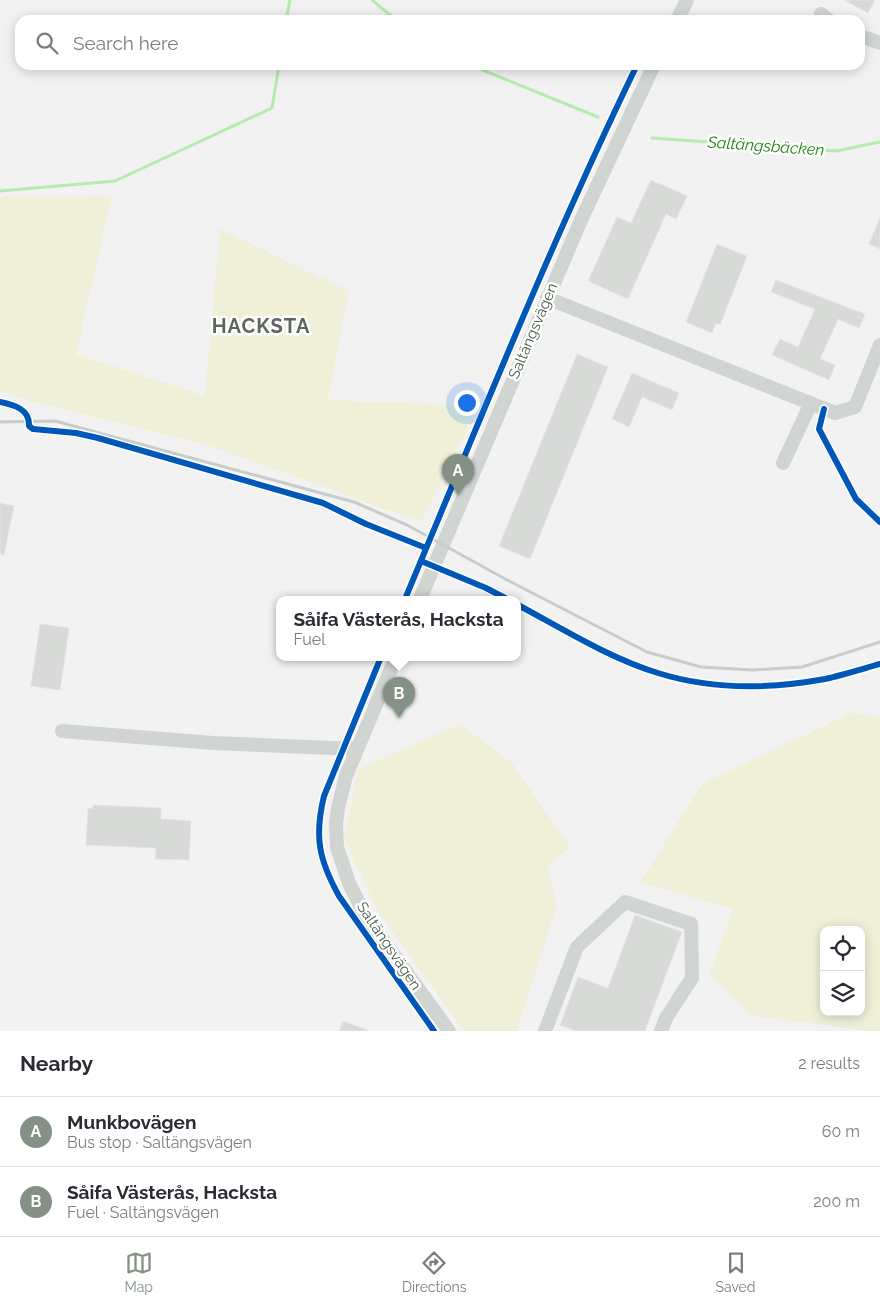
<!DOCTYPE html>
<html lang="en">
<head>
<meta charset="utf-8">
<style>
  :root { --surface:#fff; --page:#f2f2f3; --text:#2b2b33; --muted:#7c7c81; --line:#e1e1e2; --accent:#849286 }
  body { margin:0; font-family:Raleway,sans-serif; background:var(--page); color:var(--text) }
  .controls { position:absolute; right:15px; bottom:15px; display:grid; overflow:hidden; border-radius:10px; box-shadow:0 2px 12px #0003 }
  .controls button { width:45px; height:45px; display:grid; place-items:center; padding:0; border:0; border-bottom:1px solid var(--line); background:var(--surface); color:var(--text); font:25px sans-serif }
  .you { position:absolute; left:466px; top:402px; width:18px; height:18px; margin:-12px; border:4px solid #fff; border-radius:50%; background:#1a73e8; box-shadow:0 0 0 8px #1a73e833 }
  .badge { display:grid; place-items:center; width:32px; height:32px; border-radius:50%; background:var(--accent); color:#fff; font-size:16px; font-weight:700 }
  .pin { position:absolute; translate:-50% -41px; filter:drop-shadow(0 1px 2px #0008) }
  .pin::after { content:''; position:absolute; top:26px; width:18px; height:15px; background:inherit; clip-path:polygon(0 0,100% 0,50% 100%) }
  .popup { position:absolute; left:276px; top:596px; width:245px; height:65px; box-sizing:border-box; display:grid; place-content:center; border-radius:10px; background:var(--surface); filter:drop-shadow(0 1px 4px #0005); font-size:16px; white-space:nowrap; color:var(--muted) }
  .popup b { font-size:19px; color:var(--text) }
  .popup::after { content:''; position:absolute; left:50%; top:100%; margin-left:-10px; border:10px solid transparent; border-top-color:var(--surface) }
  .list { margin:0; padding:0; list-style:none }
  h2 { display:flex; justify-content:space-between; align-items:center; height:65px; margin:0; padding:0 20px; font-size:21px }
  h2 small { font-size:16px; font-weight:400; color:var(--muted) }
  .list li { display:grid; grid-template-columns:32px 1fr auto; gap:15px; align-items:center; box-sizing:border-box; height:70px; padding:0 20px; border-top:1px solid var(--line) }
  .list b { display:block; font-size:19px; white-space:nowrap }
  .list p { margin:0; font-size:16px; white-space:nowrap; color:var(--muted) }
  .list em { font-size:16px; font-style:normal; color:var(--muted) }
  .icon { flex:none; width:28px; height:28px; fill:none; stroke:currentColor; stroke-width:2; stroke-linecap:round; stroke-linejoin:round }
  .map { position:relative; flex:none; width:880px; height:1031px; overflow:hidden }
  .search { position:absolute; background:var(--surface); box-shadow:0 2px 12px #0003; left:15px; right:15px; top:15px; height:55px; display:flex; align-items:center; gap:12px; box-sizing:border-box; padding:0 18px; border-radius:15px; color:var(--muted); font-size:19px }
  .sheet { height:205px; background:var(--surface) }
  nav { display:flex; justify-content:space-around; align-items:center; box-sizing:border-box; height:70px; border-top:1px solid var(--line); background:var(--surface); font-size:14px; color:var(--muted) }
  nav a { display:grid; justify-items:center; gap:2px }
  nav .on { color:var(--accent) }
  .map>svg:first-child { display:block }
  .green { fill:#eff0d7; fill-rule:evenodd }
  .lines { fill:none; stroke-linecap:round; stroke-linejoin:round }
  .stream { stroke:#b4ecad; stroke-width:3 }
  .building { fill:#d8dad8; stroke:#e3e5e4 }
  .minor { stroke:#d0d5d1; stroke-width:14 }
  .rail { stroke:#c9cdca; stroke-width:3 }
  .cycleway-casing { stroke:#fff; stroke-width:9 }
  .cycleway { stroke:#0057b8; stroke-width:6 }
  .labels { text-anchor:middle; dominant-baseline:central; stroke-width:5; stroke-linejoin:round; paint-order:stroke }
  .street-label { font-size:15px; fill:#495e4c; stroke:#fff }
  .water-label { font-size:16px; font-style:italic; fill:#1e8310; stroke:#fff }
  .district-label { font-size:20px; font-weight:bold; letter-spacing:1px; fill:#5d665f; stroke:#fff }
</style>
</head>
<body>
<div class="map">
<svg width="880" height="1031" viewBox="0 0 880 1031">
  <rect width="100%" height="100%" fill="#f2f2f2"/>
  <!-- green -->
  <path class="green" d="M112 196 76 354 205 396 220 229 349 291 328 400 479 406 421 522 213 447 38 403 0 391V197Z
    M854 712 880 718V1031H863L841 1027 751 1016 710 974 733 909 640 882 703 783ZM824 930H861V1012H824Z
    M460 724 512 763 570 847 547 866 557 905 517 1031H464L379 913 344 839 358 769Z"/>
  <g class="lines">
    <!-- stream -->
    <path class="stream" d="M372 0 396 20
      M286 20 290 0
      M470 65 598 117
      M652 138 836 151 880 142
      M0 191 115 181 272 108 279 65"/>
  </g>
  <!-- building -->
  <path class="building" d="M844 0H875L868 13Z
    M651 180 687 196 676 219 666 214 628 299 588 281 617 217 631 223Z
    M880 218V249L869 244Z
    M717 244 747 256 720 325 716 323 712 333 686 322Z
    M776 280 865 314 859 328 838 319 820 359 835 365 829 380 772 355 780 339 798 347 815 309 771 292Z
    M577 354 608 367 530 559 499 546Z
    M632 373 679 393 672 410 642 397 629 427 612 419Z
    M0 503 14 506 4 555 0 554Z
    M40 624 69 628 60 690 31 686Z
    M93 805 161 808V819L191 821 189 860 155 859 156 848 86 845 88 808 93 809Z
    M635 915 682 932 645 1031H576L560 1025 578 977 608 988Z
    M343 1021 367 1030V1031H339Z"/>
  <g class="lines">
    <!-- minor -->
    <path class="minor" d="M821 14 829 20
      M677 20 687 0
      M860 36 880 43
      M547 298 835 413 855 407 880 345
      M783 463 811 403
      M420 599 581 220 654 65
      M396 657 346 776 338 808 336 824 337 847 349 883 365 915 449 1031
      M62 731 213 743 357 749
      M545 1031 577 947 625 902 691 924 692 978 666 1018 661 1031"/>
    <!-- rail -->
    <path class="rail" d="M0 422 55 421 354 502 407 525 509 581 647 652 701 667 752 670 802 667 880 642"/>
    <!-- cycleway casing -->
    <g class="cycleway-casing">
      <path id="cycleway" d="M0 402C14 405 30 409 29 426L33 429 76 433 98 438 323 503 366 524 426 548
        M824 409 819 429 856 499 880 522
        M421 561 486 588 507 599
        M405 599C480 420 552 240 637 65
        M518 605C563 629 609 658 658 673 712 690 770 689 825 679 843 675 862 669 880 664
        M381 657 324 796C314 837 319 860 339 896L434 1031"/>
    </g>
    <!-- cycleway -->
    <use href="#cycleway" class="cycleway"/>
  </g>
  <g class="labels">
    <!-- street labels -->
    <g class="street-label">
      <text transform="translate(533 331) rotate(-67)">Saltängsvägen</text>
      <text transform="translate(389 946) rotate(56)">Saltängsvägen</text>
    </g>
    <!-- water labels -->
    <g class="water-label">
      <text transform="translate(766 146) rotate(4)">Saltängsbäcken</text>
    </g>
    <!-- district labels -->
    <g class="district-label">
      <text x="261" y="326">HACKSTA</text>
    </g>
  </g>
</svg>
<div class="controls">
<button><svg class="icon" aria-label="locate" viewBox="0 0 24 24"><circle cx="12" cy="12" r="6"/><path d="M12 2v4M12 18v4M2 12h4M18 12h4"/></svg></button>
<button><svg class="icon" aria-label="layers" viewBox="0 0 24 24"><path d="M12 4l9 5-9 5-9-5zM3 14l9 5 9-5"/></svg></button>
</div>
<div class="you"></div>
<div class="pin badge" style="left:458px;top:495px">A</div>
<div class="pin badge" style="left:399px;top:718px">B</div>
<div class="popup"><b>Såifa Västerås, Hacksta</b>Fuel</div>
<div class="search"><svg class="icon" aria-label="search" viewBox="0 0 24 24"><circle cx="10" cy="10" r="6"/><path d="M15 15l6 6"/></svg>Search here</div>
</div>
<section class="sheet">
<h2>Nearby<small>2 results</small></h2>
<ul class="list">
<li><span class="badge">A</span><div><b>Munkbovägen</b><p>Bus stop · Saltängsvägen</p></div><em>60 m</em></li>
<li><span class="badge">B</span><div><b>Såifa Västerås, Hacksta</b><p>Fuel · Saltängsvägen</p></div><em>200 m</em></li>
</ul>
</section>
<nav>
<a class="on"><svg class="icon" aria-label="map" viewBox="0 0 24 24"><path d="M3 6l6-2 6 2 6-2v14l-6 2-6-2-6 2zM9 4v14M15 6v14"/></svg>Map</a>
<a><svg class="icon" aria-label="directions" viewBox="0 0 24 24"><path d="M12 3l9 9-9 9-9-9zM9 14v-3h6M13 9l2 2-2 2"/></svg>Directions</a>
<a><svg class="icon" aria-label="saved" viewBox="0 0 24 24"><path d="M7 4h10v16l-5-4-5 4z"/></svg>Saved</a>
</nav>
</body>
</html>
